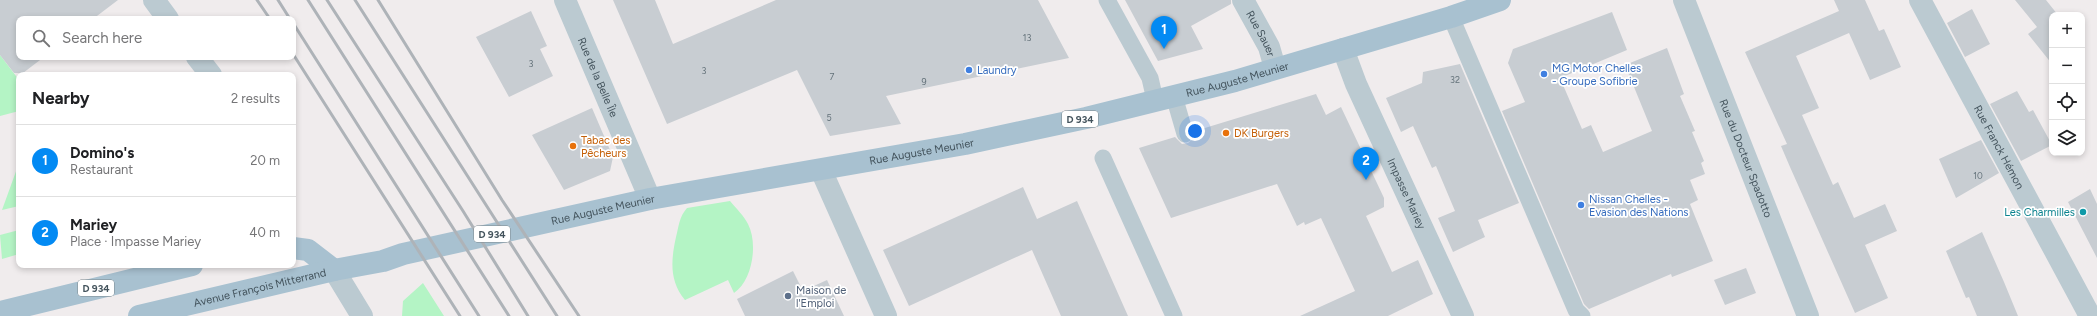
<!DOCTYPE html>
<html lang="en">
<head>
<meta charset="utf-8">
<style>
  :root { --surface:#fff; --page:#f2f2f2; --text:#202124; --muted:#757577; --line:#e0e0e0; --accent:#038af3 }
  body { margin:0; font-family:Figtree,sans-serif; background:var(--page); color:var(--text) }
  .controls { position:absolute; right:12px; top:12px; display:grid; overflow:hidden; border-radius:8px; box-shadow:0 2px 6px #0003 }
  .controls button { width:36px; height:36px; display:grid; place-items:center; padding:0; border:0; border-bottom:1px solid var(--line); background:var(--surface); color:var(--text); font:20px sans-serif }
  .you { position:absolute; left:1195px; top:131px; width:14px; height:14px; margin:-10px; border:3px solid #fff; border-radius:50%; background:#1a73e8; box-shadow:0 0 0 6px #1a73e833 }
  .badge { display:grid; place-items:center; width:26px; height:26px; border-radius:50%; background:var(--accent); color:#fff; font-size:13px; font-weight:700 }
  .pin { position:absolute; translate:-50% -33px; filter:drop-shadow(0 1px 2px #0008) }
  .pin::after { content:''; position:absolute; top:21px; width:14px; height:12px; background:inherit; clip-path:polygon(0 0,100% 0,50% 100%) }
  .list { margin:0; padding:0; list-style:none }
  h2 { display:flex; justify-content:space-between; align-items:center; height:52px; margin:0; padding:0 16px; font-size:17px }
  h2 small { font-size:13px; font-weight:400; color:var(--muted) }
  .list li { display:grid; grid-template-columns:26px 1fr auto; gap:12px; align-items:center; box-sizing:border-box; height:72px; padding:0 16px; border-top:1px solid var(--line) }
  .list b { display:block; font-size:15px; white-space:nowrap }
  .list p { margin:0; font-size:13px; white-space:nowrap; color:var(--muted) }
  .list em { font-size:13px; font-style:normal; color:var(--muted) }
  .icon { flex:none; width:22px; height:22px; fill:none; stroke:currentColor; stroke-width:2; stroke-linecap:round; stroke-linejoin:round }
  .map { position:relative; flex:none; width:2097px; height:316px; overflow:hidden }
  .search { position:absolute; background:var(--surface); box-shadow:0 2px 6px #0003; left:16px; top:16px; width:280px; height:44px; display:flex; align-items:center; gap:10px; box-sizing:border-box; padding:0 14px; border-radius:8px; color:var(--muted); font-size:15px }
  .panel { position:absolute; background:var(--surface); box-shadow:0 2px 6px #0003; left:16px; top:72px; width:280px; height:196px; border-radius:8px }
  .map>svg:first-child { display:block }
  .green { fill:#b4f4c5 }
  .building { fill:#c8cdd2 }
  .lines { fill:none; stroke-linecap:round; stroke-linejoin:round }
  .service { stroke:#bbcad1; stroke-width:17 }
  .minor { stroke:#bbcad1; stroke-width:22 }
  .tertiary { stroke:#bbcad1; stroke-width:22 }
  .primary { stroke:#a8c1d0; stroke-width:22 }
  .rail { stroke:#aeb3b8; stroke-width:3 }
  .shop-dot { fill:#3f7fe0; stroke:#fff; stroke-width:1.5 }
  .food-dot { fill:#e8710a; stroke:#fff; stroke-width:1.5 }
  .culture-dot { fill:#0f9aa8; stroke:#fff; stroke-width:1.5 }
  .service-dot { fill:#5c6f8a; stroke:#fff; stroke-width:1.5 }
  .labels { text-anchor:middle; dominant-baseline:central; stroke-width:3.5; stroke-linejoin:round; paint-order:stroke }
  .number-label { font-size:9px; fill:#64727a }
  .shield { fill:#fff; stroke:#7b878d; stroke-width:1 }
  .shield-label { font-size:10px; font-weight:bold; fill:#43535c }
  .street-label { font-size:11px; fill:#43535c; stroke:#fff }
  .shop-label { font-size:11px; fill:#366cbe; stroke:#fff; text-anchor:start }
  .food-label { font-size:11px; fill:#c56008; stroke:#fff; text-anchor:start }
  .culture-label { font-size:11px; fill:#0d838f; stroke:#fff; text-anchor:end }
  .service-label { font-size:11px; fill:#4e5e75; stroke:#fff; text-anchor:start }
</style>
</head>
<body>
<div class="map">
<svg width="2097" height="316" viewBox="0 0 2097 316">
  <rect width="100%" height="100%" fill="#f0eced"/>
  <!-- green -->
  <path class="green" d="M0 55 19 80V111L0 116Z
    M19 163V206L2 210Z
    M730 201C736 208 744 216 748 224 758 243 753 280 734 293L728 280 685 300C669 281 671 260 676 237 679 226 679 217 687 208Z
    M19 230V254L2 259 0 235Z
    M423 283 444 316H402L403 301Z"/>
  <!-- building -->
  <path class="building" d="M0 0H118L93 19H19V57H44L23 73H14L0 55Z
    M613 0H655L673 44 776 0H1038L1069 58 886 96 901 124 830 136 797 70 667 124Z
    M1125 0H1231V4L1191 26 1203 49 1158 61Z
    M1834 0H1865L1879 31 1884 29 1901 67 1870 80 1849 33 1796 56 1819 108 1802 115 1833 185 1838 182 1854 218 1885 204 1897 231 1865 245 1888 298 1855 313 1790 167 1781 146 1787 144 1745 52 1839 11Z
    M2015 0H2046L2058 15H2052V64L2028 34 2037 27Z
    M1972 9 1990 44 1965 57 1947 23Z
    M531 11 547 46 540 49 553 76 509 97 476 37Z
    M1612 12 1627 50 1560 78 1582 129 1591 125 1603 152 1652 131 1625 65 1667 48 1684 94 1680 96 1695 131 1692 132 1704 161 1701 163 1705 174 1690 180 1698 200 1690 204 1713 261 1672 277 1671 274 1589 309 1584 304 1502 111 1525 102 1508 63 1513 49Z
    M1460 64 1519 203 1478 220 1485 237 1453 252 1438 218 1455 211 1436 166 1432 168 1413 126 1401 132 1386 98 1422 83 1423 72Z
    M2017 91 2029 112 2033 110 2052 145 2021 161 1990 104Z
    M1316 94 1326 115 1341 107 1384 198V207L1366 216 1392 272 1418 260 1433 294 1388 316H1300L1355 291 1321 218 1305 225 1304 222 1297 226 1277 184 1171 218 1139 148 1175 137 1182 144 1188 143 1195 137V131Z
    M592 108 613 157 610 171 564 190 532 135Z
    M1981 140 1999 173 1956 198 1939 159Z
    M1023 187 1037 219 1077 201 1128 316H1061L1032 250 909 306 883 250Z
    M2090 189 2097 204V258L2068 202Z
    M1982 232 2004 282 2018 316H1977L1969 297 1966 298 1946 251Z
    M1746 268 1756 293 1725 305 1714 280Z
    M793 271 803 291 827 280 844 316H745L737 299Z"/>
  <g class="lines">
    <!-- service -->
    <path class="service" d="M1107 0 1150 78 1155 100
      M1451 17 1576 310 1582 316
      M1174 96 1185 134
      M1103 158 1174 316"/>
    <!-- minor -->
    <g class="minor">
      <path d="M154 0 168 19"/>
      <path id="s1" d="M565 0 650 199"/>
      <path id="s2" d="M1243 0 1269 47 1275 68"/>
      <path id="s3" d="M1684 0 1808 316"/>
      <path id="s4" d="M1920 0 2090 316"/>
      <path id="s5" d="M1343 49 1356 84 1463 316"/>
      <path d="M197 57 211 75"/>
      <path d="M821 170 886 316"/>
    </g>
    <!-- tertiary -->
    <path class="tertiary" d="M334 270 362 316"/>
    <!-- primary -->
    <g class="primary">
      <path d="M293 248 308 250 334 270"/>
      <path d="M0 312 192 265"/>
      <path id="s6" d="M139 316 334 270 383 261 403 254 650 199 965 144 1086 118 1235 81 1451 17 1500 0"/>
    </g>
    <!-- rail -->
    <path class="rail" d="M257 0 270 19
      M278 0 290 19
      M308 0 509 316
      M327 0 463 211 528 316
      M355 0 557 316
      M378 0 502 200 579 316
      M293 23 479 316
      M293 54 460 316"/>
  </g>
  <!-- markers -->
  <g class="shop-dot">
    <circle cx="969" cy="70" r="4"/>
    <circle cx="1544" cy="74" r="4"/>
    <circle cx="1581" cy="205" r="4"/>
  </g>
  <g class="food-dot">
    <circle cx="1226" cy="133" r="4"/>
    <circle cx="573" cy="146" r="4"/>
  </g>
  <circle class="culture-dot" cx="2083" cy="212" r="4"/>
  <circle class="service-dot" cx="788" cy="296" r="4"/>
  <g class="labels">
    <!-- number labels -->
    <g class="number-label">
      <text x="1027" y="37">13</text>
      <text x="531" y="63">3</text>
      <text x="704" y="70">3</text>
      <text x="832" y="76">7</text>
      <text x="1455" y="79">32</text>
      <text x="924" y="81">9</text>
      <text x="829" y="117">5</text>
      <text x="1978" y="175">10</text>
    </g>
    <!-- shield labels -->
    <g class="shield">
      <rect x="1062" y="111" width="36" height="16" rx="3"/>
      <rect x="474" y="226" width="36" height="16" rx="3"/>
      <rect x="78" y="280" width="36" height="16" rx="3"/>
    </g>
    <g class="shield-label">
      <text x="1080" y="119">D 934</text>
      <text x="492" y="234">D 934</text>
      <text x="96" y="288">D 934</text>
    </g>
    <!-- street labels -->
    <g class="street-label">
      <text stroke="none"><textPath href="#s2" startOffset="38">Rue Sauer</textPath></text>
      <text stroke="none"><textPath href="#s1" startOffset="84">Rue de la Belle Île</textPath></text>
      <text stroke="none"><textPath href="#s6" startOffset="1124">Rue Auguste Meunier</textPath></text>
      <text stroke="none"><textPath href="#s4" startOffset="167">Rue Franck Hémon</textPath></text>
      <text stroke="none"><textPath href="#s6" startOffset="800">Rue Auguste Meunier</textPath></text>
      <text stroke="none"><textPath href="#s3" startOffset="170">Rue du Docteur Spadotto</textPath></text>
      <text stroke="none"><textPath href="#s5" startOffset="158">Impasse Mariey</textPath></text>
      <text stroke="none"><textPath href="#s6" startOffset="476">Rue Auguste Meunier</textPath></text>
      <text stroke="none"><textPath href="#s6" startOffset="124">Avenue François Mitterrand</textPath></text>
    </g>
    <!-- shop labels -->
    <g class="shop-label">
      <text x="1552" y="68">MG Motor Chelles<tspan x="1552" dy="13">- Groupe Sofibrie</tspan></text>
      <text x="977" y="70">Laundry</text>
      <text x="1589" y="199">Nissan Chelles -<tspan x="1589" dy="13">Evasion des Nations</tspan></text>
    </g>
    <!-- food labels -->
    <g class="food-label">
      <text x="1234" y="133">DK Burgers</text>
      <text x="581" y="140">Tabac des<tspan x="581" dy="13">Pêcheurs</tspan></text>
    </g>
    <!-- culture labels -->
    <g class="culture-label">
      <text x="2075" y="212">Les Charmilles</text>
    </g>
    <!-- service labels -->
    <g class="service-label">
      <text x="796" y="290">Maison de<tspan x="796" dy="13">l'Emploi</tspan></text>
    </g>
  </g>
</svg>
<div class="controls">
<button>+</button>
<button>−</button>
<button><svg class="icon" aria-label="locate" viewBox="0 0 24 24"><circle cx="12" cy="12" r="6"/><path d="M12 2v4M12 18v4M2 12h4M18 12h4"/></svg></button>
<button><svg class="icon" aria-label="layers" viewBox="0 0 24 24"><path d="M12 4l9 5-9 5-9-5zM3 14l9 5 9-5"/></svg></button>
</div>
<div class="you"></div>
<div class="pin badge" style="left:1164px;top:49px">1</div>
<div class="pin badge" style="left:1366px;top:180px">2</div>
<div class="search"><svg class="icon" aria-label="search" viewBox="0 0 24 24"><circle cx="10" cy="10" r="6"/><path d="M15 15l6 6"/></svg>Search here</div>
<section class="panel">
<h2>Nearby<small>2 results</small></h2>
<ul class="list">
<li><span class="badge">1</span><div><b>Domino's</b><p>Restaurant</p></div><em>20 m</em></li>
<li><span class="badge">2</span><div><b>Mariey</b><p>Place · Impasse Mariey</p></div><em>40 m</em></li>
</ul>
</section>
</div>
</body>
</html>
